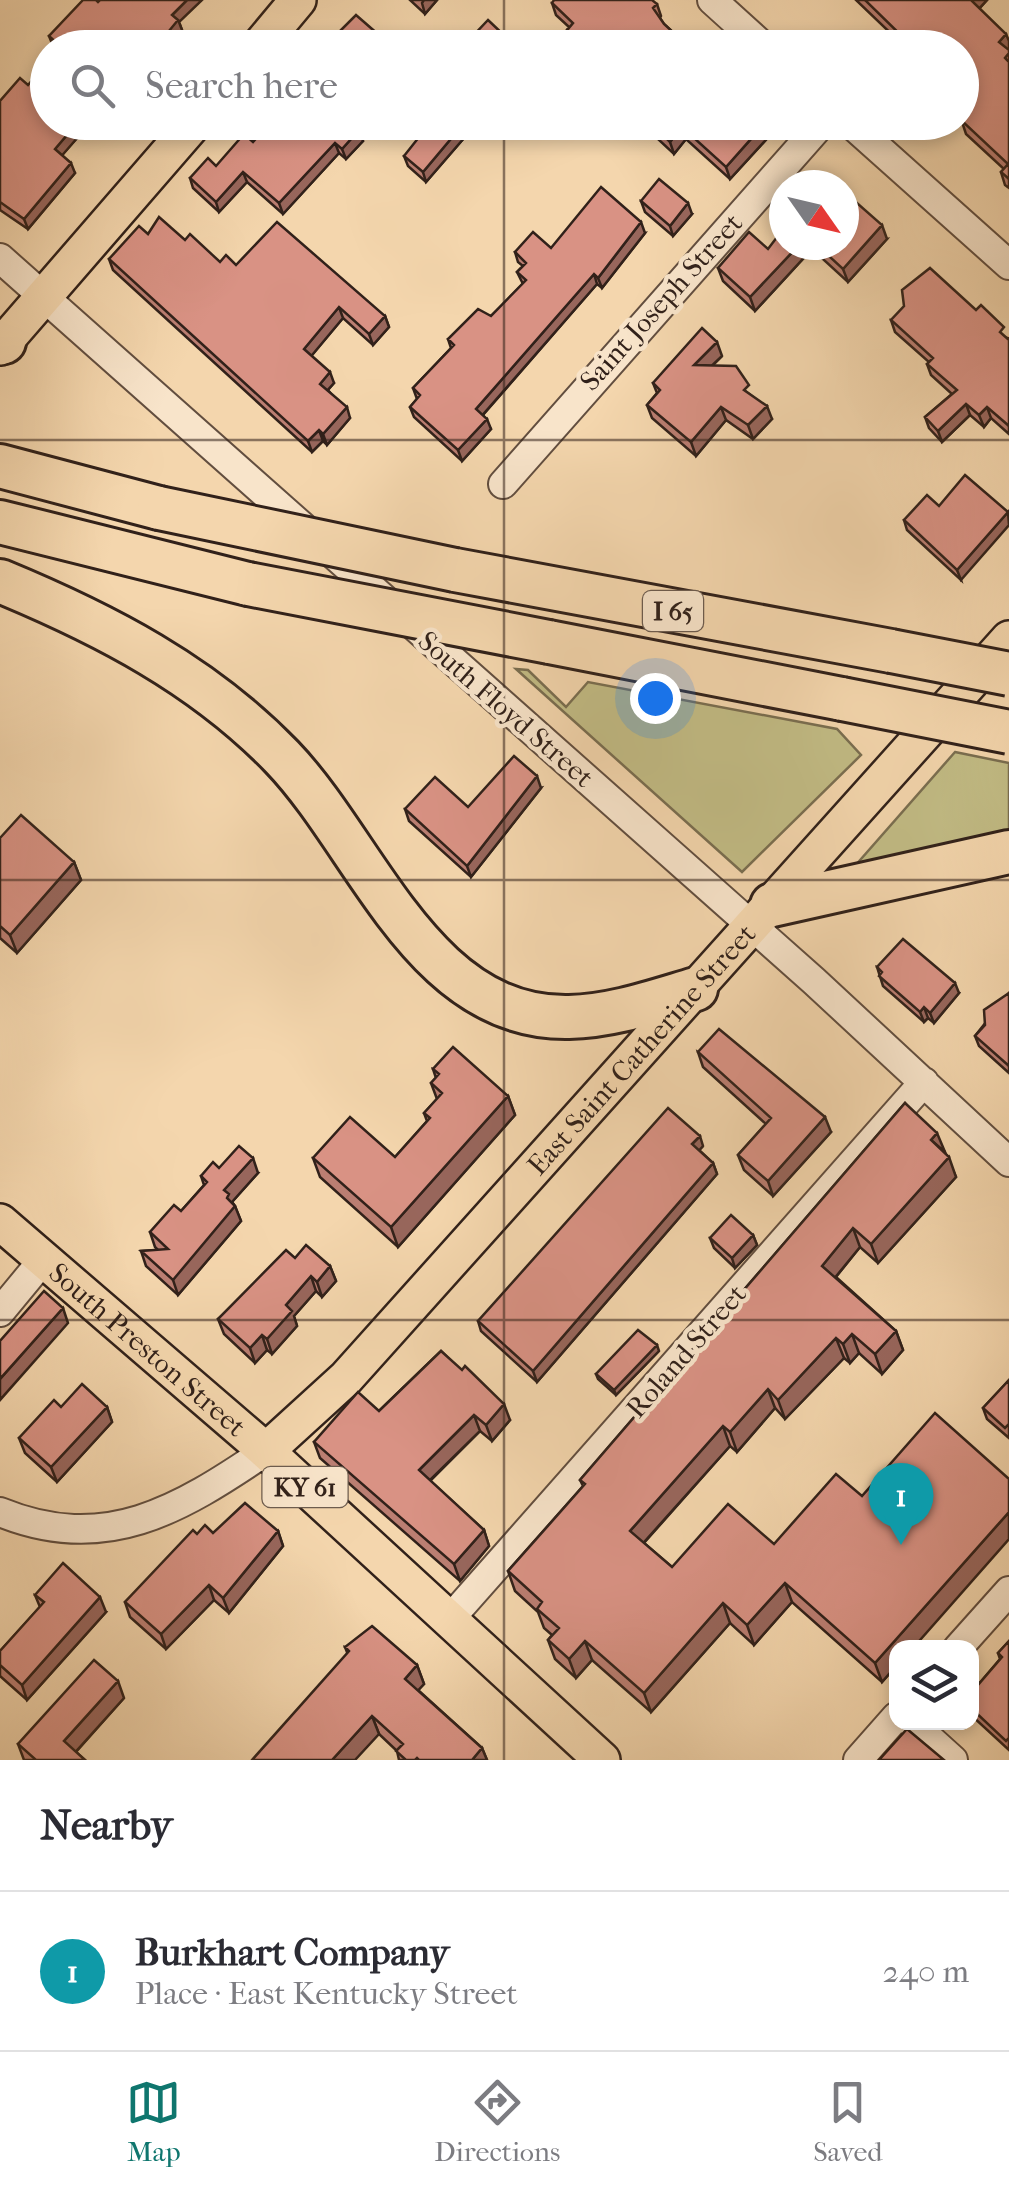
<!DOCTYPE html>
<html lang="en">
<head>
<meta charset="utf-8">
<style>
  :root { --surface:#fff; --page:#f7f7f7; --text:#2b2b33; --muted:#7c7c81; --line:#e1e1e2; --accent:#0f766e }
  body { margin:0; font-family:"IM FELL French Canon",serif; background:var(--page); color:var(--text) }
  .controls { position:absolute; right:30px; bottom:30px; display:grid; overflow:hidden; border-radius:20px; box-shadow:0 5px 15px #0003 }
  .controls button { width:90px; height:90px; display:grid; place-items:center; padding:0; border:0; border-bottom:2px solid var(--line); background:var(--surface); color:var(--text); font:50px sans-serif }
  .compass { position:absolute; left:769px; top:170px; width:90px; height:90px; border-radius:50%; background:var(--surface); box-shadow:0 5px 15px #0003; rotate:124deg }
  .you { position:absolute; left:655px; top:698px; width:35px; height:35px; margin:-25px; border:8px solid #fff; border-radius:50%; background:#1a73e8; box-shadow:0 0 0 15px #1a73e833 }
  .badge { display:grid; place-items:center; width:65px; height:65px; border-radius:50%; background:var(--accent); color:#fff; font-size:32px; font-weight:700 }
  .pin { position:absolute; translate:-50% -82px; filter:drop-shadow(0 2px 5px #0008) }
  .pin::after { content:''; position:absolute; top:52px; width:35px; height:30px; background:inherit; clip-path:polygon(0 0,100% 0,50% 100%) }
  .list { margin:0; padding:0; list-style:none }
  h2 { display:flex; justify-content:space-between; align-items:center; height:130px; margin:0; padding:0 40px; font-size:42px }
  h2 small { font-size:32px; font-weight:400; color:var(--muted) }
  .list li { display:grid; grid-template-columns:65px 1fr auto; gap:30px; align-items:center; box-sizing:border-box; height:160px; padding:0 40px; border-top:2px solid var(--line) }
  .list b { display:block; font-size:38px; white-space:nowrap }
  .list p { margin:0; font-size:32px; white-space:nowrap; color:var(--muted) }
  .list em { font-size:32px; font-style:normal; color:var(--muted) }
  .icon { flex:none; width:55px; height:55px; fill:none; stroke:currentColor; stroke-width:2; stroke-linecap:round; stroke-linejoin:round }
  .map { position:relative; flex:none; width:1009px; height:1760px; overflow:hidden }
  .search { position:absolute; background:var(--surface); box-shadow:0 5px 15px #0003; left:30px; right:30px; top:30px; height:110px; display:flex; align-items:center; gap:25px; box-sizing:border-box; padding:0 35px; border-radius:55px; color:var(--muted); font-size:38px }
  .sheet { height:290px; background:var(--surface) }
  nav { display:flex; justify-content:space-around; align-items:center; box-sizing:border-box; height:140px; border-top:2px solid var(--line); background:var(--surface); font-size:28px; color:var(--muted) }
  nav a { display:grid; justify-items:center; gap:5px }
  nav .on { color:var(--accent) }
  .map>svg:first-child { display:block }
  .green { fill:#c2bc85; stroke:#7a6e50; stroke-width:2.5 }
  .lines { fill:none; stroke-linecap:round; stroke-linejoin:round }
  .minor-casing { stroke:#624e3f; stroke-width:32 }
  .major-casing { stroke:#31211a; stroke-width:40 }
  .highway-casing { stroke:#31211a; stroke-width:48 }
  .minor { stroke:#f8e4ca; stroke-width:28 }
  .major { stroke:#f4d6ad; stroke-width:35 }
  .highway { stroke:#f4d6ad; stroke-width:42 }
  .highway-bridge-casing { stroke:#31211a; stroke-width:48; stroke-linecap:butt }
  .highway-bridge { stroke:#f4d6ad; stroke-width:42 }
  .wall { fill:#bb7e72; stroke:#31211a; stroke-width:2.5 }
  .shaded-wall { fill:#98665c; stroke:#31211a; stroke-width:2.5 }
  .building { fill:#d99284; stroke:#31211a; stroke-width:2.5 }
  .grid { fill:none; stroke:#31211a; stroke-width:2.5; stroke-opacity:0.55 }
  .labels { text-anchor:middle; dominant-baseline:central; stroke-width:9; stroke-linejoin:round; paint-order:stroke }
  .shield { fill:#f8e4ca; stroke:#6d5c4f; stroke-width:2.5 }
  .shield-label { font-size:25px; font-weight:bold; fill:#31211a }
  .street-label { font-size:28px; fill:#31211a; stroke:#f8e4ca }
</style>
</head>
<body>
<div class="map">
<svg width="1009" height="1760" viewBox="0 0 1009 1760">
  <rect width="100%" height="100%" fill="#f4d6ad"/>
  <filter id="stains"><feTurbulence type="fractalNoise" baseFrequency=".002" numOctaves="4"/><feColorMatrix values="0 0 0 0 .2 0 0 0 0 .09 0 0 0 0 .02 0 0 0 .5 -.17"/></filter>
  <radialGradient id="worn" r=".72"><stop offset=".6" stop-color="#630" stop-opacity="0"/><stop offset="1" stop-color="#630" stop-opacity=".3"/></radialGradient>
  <!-- green -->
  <path class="green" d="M516 669 528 670 566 707 588 682 837 729 861 755 742 872Z
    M955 752 1009 763V833L847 875Z"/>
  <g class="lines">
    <!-- minor casing -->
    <g class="minor-casing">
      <path id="minor" d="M712 0 765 48
        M849 122 1009 265
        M0 258 814 981 1009 1162
        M503 484 823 122
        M0 1312 43 1260
        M0 1512C105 1555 179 1510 266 1451
        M448 1621 924 1082
        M958 1648 1009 1591
        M911 1722 953 1760
        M858 1760 896 1717"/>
    </g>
    <!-- major casing -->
    <g class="major-casing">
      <g id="major">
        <path d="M258 48 298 0"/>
        <path d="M0 347 195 122"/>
        <path id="s1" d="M0 1222 266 1451 602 1760"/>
        <path id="s2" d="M266 1451 346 1378 1009 639"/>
      </g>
    </g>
    <!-- highway casing -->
    <g class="highway-casing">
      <path id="highway" d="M0 342H4
        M0 466 159 508
        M0 522 248 584
        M455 570 891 651
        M0 581C104 624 203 675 282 757 367 845 423 1020 569 1017 613 1016 655 1001 696 989
        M549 642 842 699
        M772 905 1009 852"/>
    </g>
    <!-- minor -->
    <use href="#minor" class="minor"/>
    <!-- major -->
    <use href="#major" class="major"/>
    <!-- highway -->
    <use href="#highway" class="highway"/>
    <!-- highway-bridge casing -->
    <g class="highway-bridge-casing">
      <path id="highway-bridge" d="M159 508 455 570
        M248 584 549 642
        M891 651 1009 674
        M842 699 1009 732"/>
    </g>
    <!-- highway-bridge -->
    <use href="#highway-bridge" class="highway-bridge"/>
  </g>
  <!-- wall -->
  <path class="wall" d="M410 0H437L425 14Z
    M856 0H987L979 9 1009 49V188L1005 185 1001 172 1004 169 966 134 962 122 966 116 962 112V48H906Z
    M98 2 179 22 182 30 167 48 53 46 49 36Z
    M552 3 657 4 661 16 660 18 664 24 690 48H570L564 34 569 27 556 15Z
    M28 85 91 122 62 155 75 173 28 229 0 210V101Z
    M271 122H364L358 129 363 141 346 159 339 153 283 214 247 182 219 212 193 188 190 178 216 166 253 142Z
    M642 122H771L774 131 730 179 686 139 674 154 643 125Z
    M471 130 426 182 408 166 404 156Z
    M641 201 692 214 673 236 645 212Z
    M645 233 602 288 597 284 483 415 491 429 462 461 414 417 410 407 417 399 413 388 451 348 448 339 491 316 523 284 517 272 523 266 518 262 515 252 551 248Z
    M148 234 185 240 220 262 236 265 385 316 389 327 373 345 343 318 311 356 334 383 328 390 350 418 327 445 323 441 312 452 113 270 109 259Z
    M887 239 848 282 812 249 755 311 723 281 718 268 768 249 784 245H844Z
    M891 320 1008 338 1009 434 991 418 984 427 970 415 942 442 929 428 925 417 952 394 931 375 927 364 929 362 895 332Z
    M722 356 712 366 753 397 772 419 753 439 726 420 696 456 652 418 647 405 657 393 653 383Z
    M939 506 961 580 907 530 904 520Z
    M541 788 471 877 409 821 405 809 468 807Z
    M0 838 74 862 81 880 17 953 0 938Z
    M877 967 959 993 934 1023 928 1018 924 1022 883 986Z
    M1009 993V1073L979 1046 975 1036Z
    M698 1052 831 1132 773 1196 744 1170 738 1155 766 1124 703 1067Z
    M433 1069 508 1096 515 1115 398 1247 320 1177 313 1158 395 1157 427 1121 424 1113 437 1099 431 1083 436 1078Z
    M905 1103 945 1152 956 1177 878 1263 860 1247 836 1277 896 1331 903 1350 882 1374 859 1353 850 1363 844 1358 785 1419 775 1408 737 1452 730 1446 644 1543 672 1567 774 1544 896 1648V1666L882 1682 792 1602 754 1645 730 1623 651 1712 592 1660 576 1678 555 1659 548 1640 552 1635 544 1628 538 1612 515 1591 508 1571 583 1486 580 1480Z
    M703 1146 699 1150 713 1163 717 1174 537 1382 481 1331 478 1321Z
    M219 1168 258 1173 232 1202 235 1206 241 1221 178 1295 146 1266 141 1251 158 1250 155 1247 150 1232 181 1211 204 1185 201 1176Z
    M753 1235 757 1245 735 1268 714 1248 710 1238Z
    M295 1258 330 1266 336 1281 322 1297 316 1291 294 1316 297 1326 272 1354 267 1350 255 1363 224 1334 218 1319Z
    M441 1351 510 1420 492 1441 480 1431 430 1481 484 1530 489 1546 460 1581 320 1458 314 1442 379 1411Z
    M659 1351 616 1395 598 1379 596 1374Z
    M1009 1380V1438L987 1419 983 1408Z
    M61 1407H107L112 1422 57 1482 25 1453 19 1438Z
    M278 1531 283 1546 229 1613 214 1600 166 1649 130 1617 125 1602 197 1534Z
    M35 1595 106 1612 27 1700 0 1676V1651L40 1607Z
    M1009 1641V1750L972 1716V1692L1000 1659 998 1653Z
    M345 1647 417 1665 424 1684 418 1690 482 1748 487 1760H399L397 1751 379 1734Z
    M124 1698 76 1752 85 1760H24L18 1744Z"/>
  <!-- shaded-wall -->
  <path class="shaded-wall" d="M187 0H202L179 22 182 30 167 48H162L160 42 172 15Z
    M424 0H437L425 14 422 3Z
    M971 0H987L975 13Z
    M1006 34 1009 41V49L1004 54 999 42Z
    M506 37 508 42 503 48H496Z
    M156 38 159 48H146Z
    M78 122H91L59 159 55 149Z
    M352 122H364L355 133Z
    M465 122H469L471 130 426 182 423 172Z
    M766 122H771L774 131 730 179 726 167Z
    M682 127 686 139 674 154 670 142Z
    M359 130 363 141 346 159 342 149Z
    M335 143 339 153 283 214 279 203Z
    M71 163 75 173 28 229 24 219Z
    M243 172 247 182 219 212 216 202Z
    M688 203 692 214 673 236 670 226Z
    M641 222 645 233 602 288 598 278Z
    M882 225 887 239 848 282 843 269Z
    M799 245H810L812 249 755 311 750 297Z
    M594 274 597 284 479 419 476 409Z
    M339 307 343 318 308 360 304 349Z
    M385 316 389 327 373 345 369 334Z
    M717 342 722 356 698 379 694 365Z
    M330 372 334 383 324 394 320 384Z
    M966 404 970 415 942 442 938 431Z
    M767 406 772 419 753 439 748 425Z
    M347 407 350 418 327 445 323 434Z
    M721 407 726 420 696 456 691 442Z
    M987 407 991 418 984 427 979 415Z
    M487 419 491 429 462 461 458 450Z
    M319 430 323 441 312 452 308 441Z
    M1008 512 1009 525 961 580 957 570Z
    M537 776 541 788 471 877 467 866Z
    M74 862 81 880 17 953 10 935Z
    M955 983 959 993 934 1023 930 1013Z
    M924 1007 928 1018 924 1022 920 1012Z
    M508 1096 515 1115 398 1247 391 1227Z
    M825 1117 831 1132 773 1196 768 1181Z
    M937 1133 945 1152 931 1140Z
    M700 1136 703 1146 696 1154 692 1144Z
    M949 1157 956 1177 878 1263 871 1244Z
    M253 1158 258 1173 232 1202 235 1206 241 1221 178 1295 173 1280 224 1190Z
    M713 1163 717 1174 537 1382 533 1371Z
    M853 1228 860 1247 829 1285 822 1266Z
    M753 1235 757 1245 735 1268 732 1258Z
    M330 1266 336 1281 322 1297 317 1282Z
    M311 1276 316 1291 294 1316 297 1326 272 1354 267 1339 286 1305Z
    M63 1308 68 1323 0 1400V1379Z
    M896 1331 903 1350 882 1374 875 1354Z
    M852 1334 859 1353 850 1363 843 1344Z
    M262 1335 267 1350 255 1363 250 1348Z
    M836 1338 844 1358 785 1419 778 1400Z
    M657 1345 659 1351 616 1395 614 1390Z
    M768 1389 775 1408 737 1452 730 1432Z
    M504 1404 510 1420 492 1441 486 1425Z
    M107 1407 112 1422 57 1482 51 1467Z
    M474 1415 480 1431 424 1486 419 1470Z
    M723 1426 730 1446 637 1550 630 1531Z
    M1009 1512V1539L913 1648H896V1666L882 1682 875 1663Z
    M484 1530 489 1546 460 1581 454 1564Z
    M278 1531 283 1546 229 1613 223 1598Z
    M785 1583 792 1602 754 1645 747 1625Z
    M209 1585 214 1600 166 1649 161 1634Z
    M100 1597 106 1612 27 1700 22 1685Z
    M723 1603 730 1623 651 1712 644 1693Z
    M585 1641 592 1660 576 1678 569 1659Z
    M417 1665 424 1684 412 1697 405 1679Z
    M118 1681 124 1698 70 1758 64 1741Z
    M372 1716 379 1734 355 1760H332Z
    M482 1748 487 1760H472Z"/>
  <!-- building -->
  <path class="building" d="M83 0H96L98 2 100 0H187L172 15 178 20 160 42 156 38 146 48H60L61 47 49 36Z
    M554 0H652L657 4 653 8 664 24 690 48H578L564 34 573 23 552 3Z
    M865 0H971L1006 34 999 42 1009 50V53L1005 58 1009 62V179L1001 172 1008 164 962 121 970 111 962 104V48H914Z
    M356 15 387 42 391 36 404 48H323Z
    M488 20 506 37 496 48H481L471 38Z
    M48 62V122H78L55 149 71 163 24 219 0 202V101L20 78 28 85Z
    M271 122H352L359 130 342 149 335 143 279 203 243 172 216 202 190 178 208 158 216 166 244 134 253 142Z
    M431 122H465L423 172 404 156Z
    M649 122H766L726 167 682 127 670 142Z
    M659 179 688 203 670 226 641 201Z
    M601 187 641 222 598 278 594 274 476 409 487 419 458 450 410 407 420 395 413 388 454 345 448 339 478 309 491 316 526 280 517 272 526 263 515 252 533 232 551 248Z
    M844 200 853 208 857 203 882 225 843 269 817 245H844Z
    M159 217 185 240 190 234 220 262 226 255 236 265 277 222 385 316 369 334 339 307 304 349 330 372 320 384 347 407 323 434 319 430 308 441 109 259 139 226 148 234Z
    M784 228V245H799L750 297 718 268 749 232 768 249Z
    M930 268 976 310 981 305 1004 327 1000 332 1009 340V426L987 407 979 415 966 404 938 431 925 417 957 390 927 364 933 358 891 320 904 306 902 290Z
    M702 328 717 342 694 365 736 366 749 385 744 390 767 406 748 425 721 407 691 442 647 405 660 390 653 383Z
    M965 475 1008 512 957 570 904 520 927 495 939 506Z
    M514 756 537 776 467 866 405 809 435 777 468 807Z
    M21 815 74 862 10 935 0 926V838Z
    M903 939 955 983 930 1013 924 1007 920 1012 879 976 882 972 877 967Z
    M1009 993V1066L975 1036 985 1025 984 1010Z
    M719 1029 825 1117 768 1181 738 1155 771 1118 698 1052Z
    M453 1047 508 1096 391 1227 313 1158 350 1117 395 1157 430 1118 424 1113 442 1093 431 1083 439 1074 433 1069Z
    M905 1103 937 1133 931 1140 949 1157 871 1244 853 1228 822 1266 896 1331 875 1354 852 1334 843 1344 836 1338 778 1400 768 1389 730 1432 723 1426 630 1531 672 1567 728 1504 774 1544 836 1474 862 1496 935 1413 1009 1479V1512L875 1663 785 1583 747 1625 723 1603 644 1693 585 1641 569 1659 548 1640 559 1628 537 1609 542 1602 508 1571 585 1484 580 1480Z
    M668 1108 700 1136 692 1144 713 1163 533 1371 478 1321Z
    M239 1146 253 1158 224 1190 229 1194 227 1198 235 1206 173 1280 141 1251 168 1249 150 1232 174 1205 181 1211 207 1182 201 1176 213 1162 219 1168Z
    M731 1215 753 1235 732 1258 710 1238Z
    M306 1245 330 1266 317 1282 311 1276 286 1305 292 1311 267 1339 262 1335 250 1348 218 1319 286 1250 295 1258Z
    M44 1291 63 1308 0 1379V1341Z
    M638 1330 657 1345 614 1390 596 1374Z
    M441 1351 462 1370 465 1366 504 1404 486 1425 474 1415 419 1470 484 1530 454 1564 314 1442 358 1392 379 1411Z
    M1009 1380V1424L1005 1428 983 1408Z
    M82 1384 107 1407 51 1467 19 1438 54 1400 61 1407Z
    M245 1503 278 1531 223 1598 209 1585 161 1634 125 1602 193 1530 197 1534 205 1525 213 1533Z
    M63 1563 100 1597 22 1685 0 1665V1651L44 1602 35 1595Z
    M372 1626 417 1665 405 1679 482 1748 472 1760H419L417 1758 415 1760H406L396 1751 403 1744 372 1716 332 1760H252L349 1651 345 1647Z
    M1009 1641V1738L1006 1741 972 1709V1692L1002 1657 998 1653Z
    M94 1660 118 1681 64 1741 85 1760H36L18 1744Z
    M907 1729 944 1760H879Z"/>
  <!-- grid -->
  <path class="grid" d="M504 0V48M504 122V1760M0 440H1009M0 880H1009M0 1320H1009"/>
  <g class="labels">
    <!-- shield labels -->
    <g class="shield">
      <rect x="643" y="591" width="60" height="40" rx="8"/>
      <rect x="262.5" y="1467" width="85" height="40" rx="8"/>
    </g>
    <g class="shield-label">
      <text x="673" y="611">I 65</text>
      <text x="305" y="1487">KY 61</text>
    </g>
    <!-- street labels -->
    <g class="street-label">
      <text transform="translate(661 302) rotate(-48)">Saint Joseph Street</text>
      <text transform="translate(506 709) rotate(41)">South Floyd Street</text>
      <text stroke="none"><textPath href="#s2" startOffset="550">East Saint Catherine Street</textPath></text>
      <text stroke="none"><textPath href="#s1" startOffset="195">South Preston Street</textPath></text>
      <text transform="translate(686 1351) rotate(-49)">Roland Street</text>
    </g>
  </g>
  <rect width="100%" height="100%" filter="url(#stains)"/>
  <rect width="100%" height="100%" fill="url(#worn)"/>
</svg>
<div class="controls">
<button><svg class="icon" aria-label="layers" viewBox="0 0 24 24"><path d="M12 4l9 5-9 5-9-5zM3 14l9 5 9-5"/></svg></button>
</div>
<svg class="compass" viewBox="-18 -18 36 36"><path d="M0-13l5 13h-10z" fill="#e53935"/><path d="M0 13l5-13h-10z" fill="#7c7c81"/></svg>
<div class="you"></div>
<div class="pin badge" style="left:901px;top:1545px;background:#0f9aa8">1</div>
<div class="search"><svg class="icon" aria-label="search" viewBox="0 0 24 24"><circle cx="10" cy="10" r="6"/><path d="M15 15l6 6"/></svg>Search here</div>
</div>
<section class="sheet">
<h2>Nearby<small></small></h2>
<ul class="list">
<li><span class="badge" style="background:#0f9aa8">1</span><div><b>Burkhart Company</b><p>Place · East Kentucky Street</p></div><em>240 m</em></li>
</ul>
</section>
<nav>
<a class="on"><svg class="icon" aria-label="map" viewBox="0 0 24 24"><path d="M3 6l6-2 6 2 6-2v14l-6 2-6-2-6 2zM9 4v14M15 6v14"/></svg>Map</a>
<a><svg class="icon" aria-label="directions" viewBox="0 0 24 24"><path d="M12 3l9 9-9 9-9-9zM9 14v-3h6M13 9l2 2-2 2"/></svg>Directions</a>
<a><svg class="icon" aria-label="saved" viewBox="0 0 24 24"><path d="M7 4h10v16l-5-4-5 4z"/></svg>Saved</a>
</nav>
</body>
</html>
